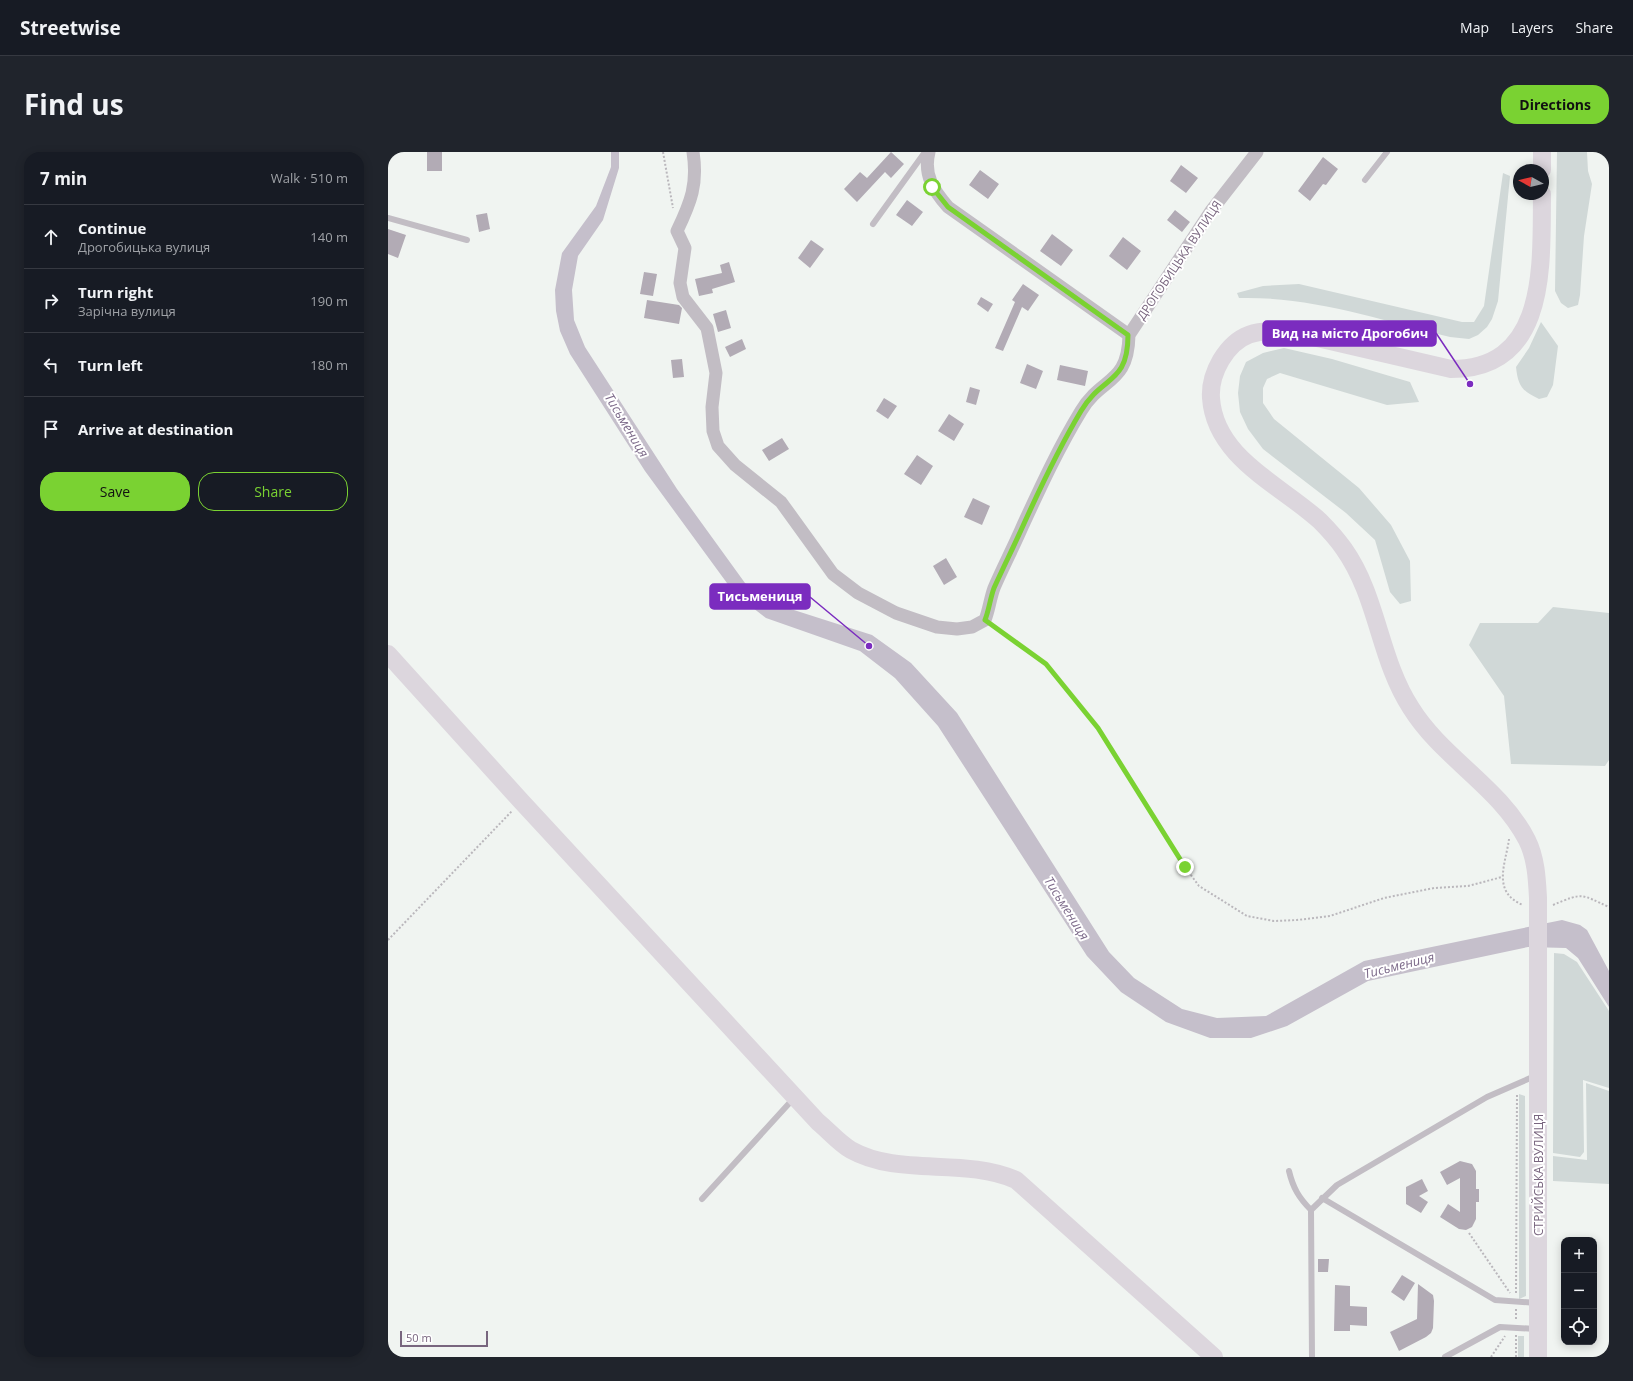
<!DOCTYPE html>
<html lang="en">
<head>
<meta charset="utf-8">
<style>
  :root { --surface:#171b24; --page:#20242c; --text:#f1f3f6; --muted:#9ea1a6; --line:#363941; --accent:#7ad232 }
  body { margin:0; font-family:"Open Sans",sans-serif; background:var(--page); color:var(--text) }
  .controls { position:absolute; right:12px; bottom:12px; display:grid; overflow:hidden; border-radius:8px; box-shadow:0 2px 10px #0003 }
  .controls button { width:36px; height:36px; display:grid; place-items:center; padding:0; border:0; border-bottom:1px solid var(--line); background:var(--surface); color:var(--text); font:20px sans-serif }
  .compass { position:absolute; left:1125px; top:12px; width:36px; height:36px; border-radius:50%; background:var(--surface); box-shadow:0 2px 10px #0003; rotate:278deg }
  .scale { position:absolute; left:12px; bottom:10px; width:88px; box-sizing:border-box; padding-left:4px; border:2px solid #78657e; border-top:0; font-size:11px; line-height:14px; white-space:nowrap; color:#78657e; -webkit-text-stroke:3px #fff; paint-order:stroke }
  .stop { position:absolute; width:12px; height:12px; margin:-9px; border:3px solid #7ad232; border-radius:50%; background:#fff }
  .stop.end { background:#7ad232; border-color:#fff; box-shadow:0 1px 4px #0008 }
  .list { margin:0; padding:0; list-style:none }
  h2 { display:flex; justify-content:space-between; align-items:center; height:52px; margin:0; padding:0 16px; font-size:17px }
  h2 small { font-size:13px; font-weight:400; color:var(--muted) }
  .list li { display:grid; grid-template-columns:26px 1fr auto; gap:12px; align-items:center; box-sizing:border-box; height:64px; padding:0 16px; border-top:1px solid var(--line) }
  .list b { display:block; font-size:15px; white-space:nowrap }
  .list p { margin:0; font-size:13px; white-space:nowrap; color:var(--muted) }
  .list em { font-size:13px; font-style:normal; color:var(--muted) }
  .actions { display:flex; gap:8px; padding:12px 16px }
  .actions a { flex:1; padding:9px 0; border:1px solid var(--accent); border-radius:16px; text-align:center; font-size:14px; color:var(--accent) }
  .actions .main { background:var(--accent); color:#111 }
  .icon { flex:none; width:22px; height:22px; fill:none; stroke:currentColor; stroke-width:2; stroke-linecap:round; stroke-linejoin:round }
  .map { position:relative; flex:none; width:1221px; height:1205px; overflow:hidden; border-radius:16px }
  header { display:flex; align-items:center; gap:24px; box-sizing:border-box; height:56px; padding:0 20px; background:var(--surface); border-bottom:1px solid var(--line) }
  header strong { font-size:19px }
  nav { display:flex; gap:22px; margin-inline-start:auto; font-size:14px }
  .intro { display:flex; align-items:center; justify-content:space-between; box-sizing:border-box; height:96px; padding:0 24px }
  h1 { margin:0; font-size:28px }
  .button { padding:10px 18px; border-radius:16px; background:var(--accent); color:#111; font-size:14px; font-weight:700 }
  main { display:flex; gap:24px; padding:0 24px }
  aside { flex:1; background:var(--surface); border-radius:16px; box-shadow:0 2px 10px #0003 }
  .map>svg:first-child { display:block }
  .green { fill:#d0d8d7 }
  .water { fill:#c5bfcb }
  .building { fill:#b2abb5 }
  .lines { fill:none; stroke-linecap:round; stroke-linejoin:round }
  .path { stroke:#bab7bc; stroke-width:2; stroke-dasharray:2 2; stroke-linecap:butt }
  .lane { stroke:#c2bdc4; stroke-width:6 }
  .street { stroke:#c2bdc4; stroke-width:13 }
  .secondary { stroke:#dcd6dd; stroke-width:18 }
  .route { stroke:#7ad232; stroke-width:5 }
  .labels { text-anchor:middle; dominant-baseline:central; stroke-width:4; stroke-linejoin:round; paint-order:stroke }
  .street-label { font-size:12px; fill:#78657e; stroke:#fff }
  .water-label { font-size:13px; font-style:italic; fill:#7d6b8a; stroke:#fff }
  .leader { fill:none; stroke:#7b2cbf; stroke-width:1.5 }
  .callout-dot { fill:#7b2cbf; stroke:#fff; stroke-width:1.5 }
  .callout { fill:#7b2cbf; stroke:#7b2cbf; stroke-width:1.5 }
  .callout-label { font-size:13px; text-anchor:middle; font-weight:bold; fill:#fff }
</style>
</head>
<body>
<header>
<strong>Streetwise</strong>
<nav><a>Map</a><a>Layers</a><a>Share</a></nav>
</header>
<div class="intro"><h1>Find us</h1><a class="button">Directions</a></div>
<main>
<aside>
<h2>7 min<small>Walk · 510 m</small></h2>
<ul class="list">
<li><svg class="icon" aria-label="ahead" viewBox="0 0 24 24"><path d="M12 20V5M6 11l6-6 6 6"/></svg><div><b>Continue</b><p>Дрогобицька вулиця</p></div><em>140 m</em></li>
<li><svg class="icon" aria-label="right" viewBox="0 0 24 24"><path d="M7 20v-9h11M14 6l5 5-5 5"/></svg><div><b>Turn right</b><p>Зарічна вулиця</p></div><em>190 m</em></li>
<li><svg class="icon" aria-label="left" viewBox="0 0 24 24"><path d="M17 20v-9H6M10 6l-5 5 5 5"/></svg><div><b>Turn left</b></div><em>180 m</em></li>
<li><svg class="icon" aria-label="arrive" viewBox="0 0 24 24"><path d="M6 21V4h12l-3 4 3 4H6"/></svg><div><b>Arrive at destination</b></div></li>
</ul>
<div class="actions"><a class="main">Save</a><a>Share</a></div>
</aside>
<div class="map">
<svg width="1221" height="1205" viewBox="0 0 1221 1205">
  <rect width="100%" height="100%" fill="#f0f4f1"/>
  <!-- green -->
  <path class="green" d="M1169 0H1199L1200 19 1204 32 1196 84 1192 143 1190 153 1180 156 1173 151 1167 139Z
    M1115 21 1122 24 1110 149 1104 167 1099 175 1090 183 1081 187 1062 185C993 168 922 144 851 146L849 141 875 134 911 132 1074 170H1086L1096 154Z
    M1153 170 1170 194 1165 233 1159 245 1151 247C1134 239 1130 234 1128 215L1141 196Z
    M896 196 944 207 1022 230 1031 250 999 253 892 221 879 227 875 236V251L886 267 971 336 1003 373 1022 409 1023 449 1012 452 1002 440 987 388 958 361 875 297 860 277 852 260 850 241 852 224 858 210 875 201Z
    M1165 455 1221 461V608L1217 614 1123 612 1116 544 1081 493 1092 471H1150Z
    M1166 801 1176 802 1189 810 1221 859V936L1195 928 1196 1000 1192 1005 1165 1001Z
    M1198 931 1221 939V1032L1165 1029V1004L1199 1008Z
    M1131 942 1137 944 1138 1144 1131 1147Z
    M1130 1184H1136V1205H1130Z"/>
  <!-- water -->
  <path class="water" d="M223 0H231V16L215 68 190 104 184 138 186 168 197 195 289 337 357 431 384 451 484 483 523 511 569 561 721 800 746 826 794 857 829 866 878 864 976 809 1174 768 1192 773 1199 778 1221 819V855L1190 806 1178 796 1140 795 980 829 899 874 863 886H822L778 870 733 840 699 804 550 574 507 526 472 499 378 466 347 442 257 319 182 202 172 179 168 159 167 138 174 101 208 54 223 15Z"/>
  <!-- building -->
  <path class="building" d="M39 0H54V19H39Z
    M503 0 516 12 503 26 497 20 469 50 456 37 472 20 479 26Z
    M935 5 950 17 938 33 935 32 922 49 910 39Z
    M793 13 810 26 798 41 782 29Z
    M592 18 611 32 600 47 581 33Z
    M519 48 535 60 524 74 508 63Z
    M787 58 802 70 794 80 779 68Z
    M99 61 102 77 91 80 88 63Z
    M0 77 18 83 10 106 0 102Z
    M664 82 685 98 673 114 652 99Z
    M735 85 753 99 739 118 721 104Z
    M423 88 436 97 422 116 410 106Z
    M341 110 347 130 324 137 325 141 311 144 307 127 334 121 332 113Z
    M256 120 269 122 265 144 252 142Z
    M635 132 651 143 640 159 634 155 615 199 607 196 627 150 624 148Z
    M593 145 605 152 600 160 589 152Z
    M259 148 291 153 294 156 291 172 256 166Z
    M338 158 343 176 330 180 325 162Z
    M354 187 358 197 342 205 337 195Z
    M294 207 296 225 285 226 283 208Z
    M639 212 655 219 648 237 632 231Z
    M672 213 700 219 697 234 669 228Z
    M582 235 592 238 588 253 578 250Z
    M496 246 509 254 500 267 488 259Z
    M561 262 576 272 566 289 550 279Z
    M394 286 401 297 381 309 374 298Z
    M529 303 545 314 533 333 516 322Z
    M585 346 602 354 594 373 576 365Z
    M558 406 569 425 556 433 545 414Z
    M1072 1009 1084 1012 1088 1019V1037H1091V1050H1088V1067L1084 1075 1078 1078 1071 1077 1052 1065 1060 1052 1072 1060V1026L1059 1033 1052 1020Z
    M1034 1027 1040 1039 1031 1044 1040 1050 1033 1061 1018 1052V1035Z
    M930 1107H941L940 1120H930Z
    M1014 1123 1027 1131 1016 1149 1003 1140Z
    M1030 1132 1045 1143 1046 1149 1045 1176 1043 1181 1038 1185 1011 1199 1002 1180 1029 1167Z
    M947 1133 962 1134V1154L979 1155V1174L962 1173V1179H946Z"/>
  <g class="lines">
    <!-- path -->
    <path class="path" d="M275 0 285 56
      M606 475 658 512 710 577 797 715 811 734 859 764 886 769 909 768 942 764 996 746 1046 736 1080 734 1114 725
      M1121 687C1118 711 1103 740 1135 753
      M1165 753C1196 740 1192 742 1221 755
      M0 788 124 659
      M1081 1081 1122 1141
      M1128 1141 1129 941
      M1128 1167V1157
      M1103 1205 1117 1184
      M1128 1205V1183"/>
    <!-- lane -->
    <path class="lane" d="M977 28 999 0
      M0 66 79 88
      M485 72 537 0
      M901 1019C905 1036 911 1046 923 1058
      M934 1046 1107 1148 1149 1151
      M314 1047 406 946
      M924 1205 923 1058 949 1033 1099 945 1147 924
      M1057 1205 1112 1175 1148 1177"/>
    <!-- street -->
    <path class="street" d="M305 0C310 32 303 50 289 79L297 96 292 131 295 145 319 176 328 221 324 255 325 279 330 294 347 313 393 350 445 422 470 441 508 461 549 475 569 477 584 475 597 468C601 458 602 447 606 436 615 415 626 394 635 373 653 334 671 295 693 259 714 224 740 233 741 183
      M541 0C535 23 546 39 560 55L741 183 823 59 869 0"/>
    <!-- secondary -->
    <path class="secondary" d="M1154 18V0
      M0 502 133 649 430 970C441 979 451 991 463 998 511 1025 576 1005 628 1028L826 1205
      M1150 1205V746C1149 727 1148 706 1139 688 1112 635 1054 606 1023 556 991 507 990 445 956 397 949 387 940 377 932 369 893 333 827 306 823 246 822 231 826 220 833 208 850 180 869 178 899 179L1063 217C1161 217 1153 111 1154 42"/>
  </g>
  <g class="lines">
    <!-- route -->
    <path class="route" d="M544 35 560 55 740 183C740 233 714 223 693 259 671 296 652 336 634 376 625 396 615 416 606 436 602 447 601 458 597 468L658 512 710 576 797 715"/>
  </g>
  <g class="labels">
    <!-- street labels -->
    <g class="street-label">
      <text transform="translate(791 108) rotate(-56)">ДРОГОБИЦЬКА ВУЛИЦЯ</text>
      <text transform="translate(1150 1023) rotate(-90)">СТРИЙСЬКА ВУЛИЦЯ</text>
    </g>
    <!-- water labels -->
    <g class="water-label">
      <text transform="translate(239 273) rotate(59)">Тисьмениця</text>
      <text transform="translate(679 756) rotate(58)">Тисьмениця</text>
      <text transform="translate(1011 813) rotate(-14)">Тисьмениця</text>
    </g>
  </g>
  <!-- callouts -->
  <path class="leader" d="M1082 232L1048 181M481 494L422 445"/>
  <g class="callout-dot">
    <circle cx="1082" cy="232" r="4"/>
    <circle cx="481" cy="494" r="4"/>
  </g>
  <g class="callout">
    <rect x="875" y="169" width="173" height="25" rx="4"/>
    <rect x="322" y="432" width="100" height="25" rx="4"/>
  </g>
  <g class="callout-label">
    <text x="962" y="186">Вид на місто Дрогобич</text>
    <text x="372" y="449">Тисьмениця</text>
  </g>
</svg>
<div class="controls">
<button>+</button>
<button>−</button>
<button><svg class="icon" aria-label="locate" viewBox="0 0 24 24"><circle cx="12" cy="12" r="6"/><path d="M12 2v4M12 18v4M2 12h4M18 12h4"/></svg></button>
</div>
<svg class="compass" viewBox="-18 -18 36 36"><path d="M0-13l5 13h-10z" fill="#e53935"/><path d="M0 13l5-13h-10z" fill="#9ea1a6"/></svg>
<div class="scale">50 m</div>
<div class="stop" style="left:544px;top:35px"></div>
<div class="stop end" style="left:797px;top:715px"></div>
</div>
</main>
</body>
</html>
